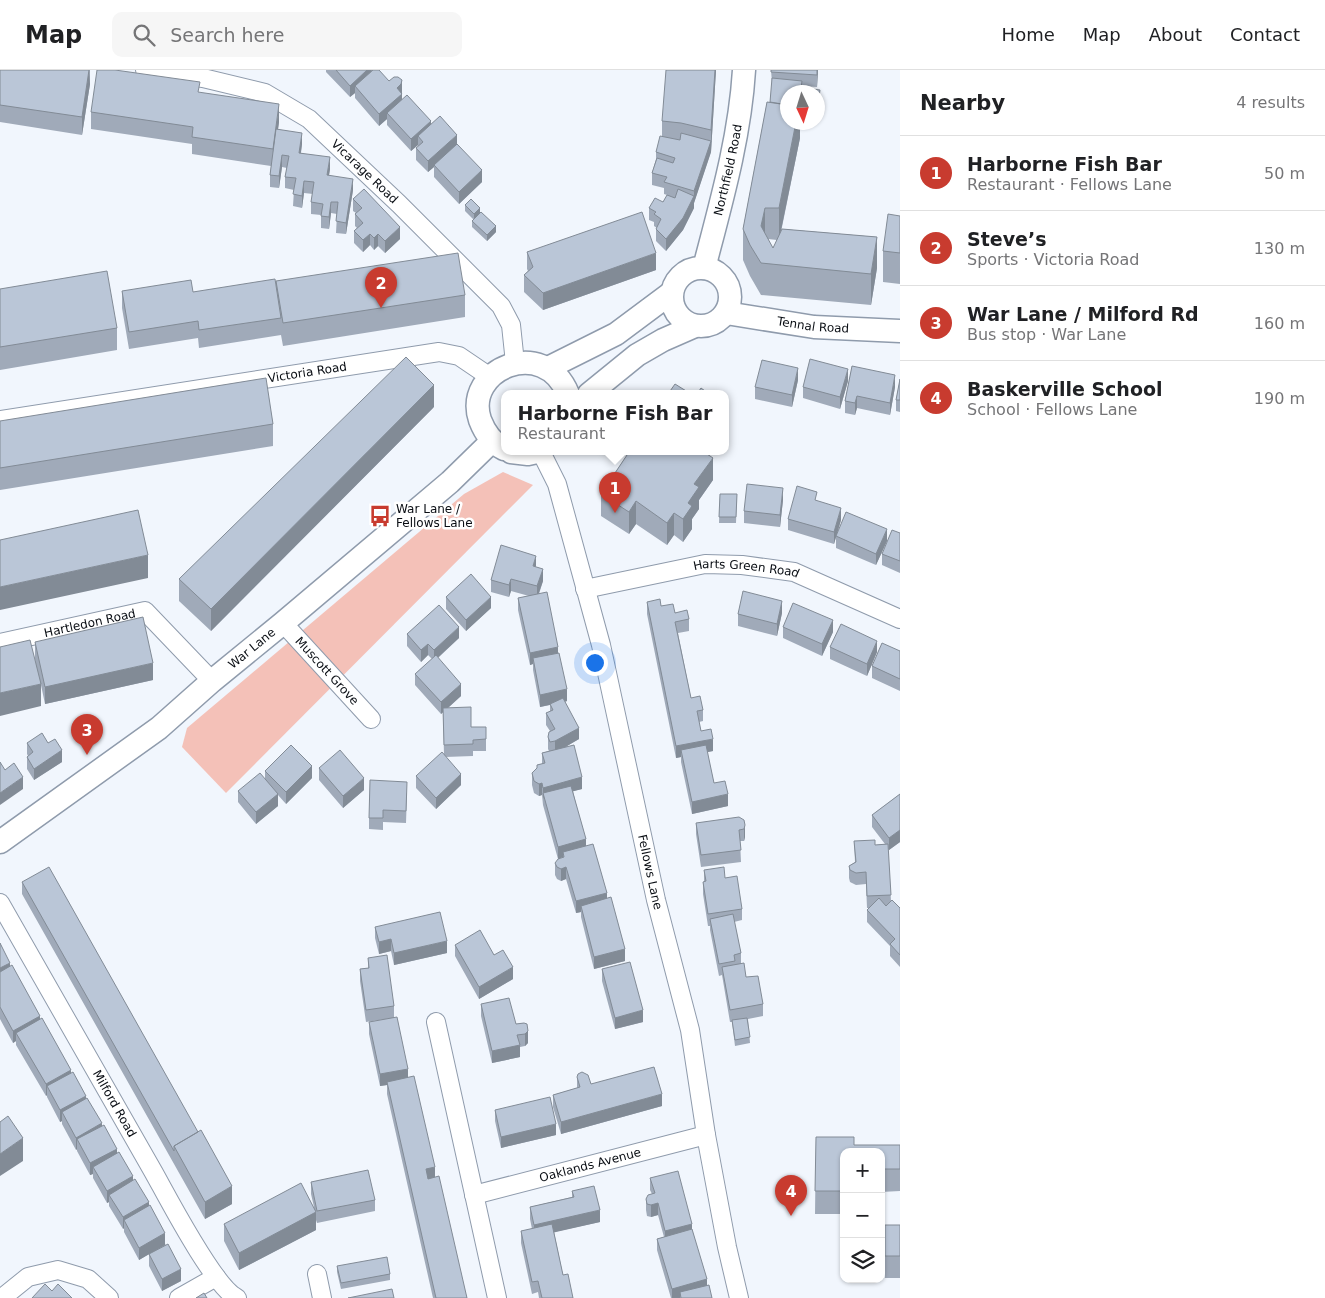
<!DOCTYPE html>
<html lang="en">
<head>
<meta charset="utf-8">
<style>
  :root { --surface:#fff; --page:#f6f6f6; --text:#202124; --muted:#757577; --line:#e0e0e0; --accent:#c83b2f }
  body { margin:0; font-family:"DejaVu Sans",sans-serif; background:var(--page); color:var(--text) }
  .controls { position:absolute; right:15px; bottom:15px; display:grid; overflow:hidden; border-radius:10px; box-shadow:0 1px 4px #0004 }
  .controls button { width:45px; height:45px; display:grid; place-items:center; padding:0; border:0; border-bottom:1px solid var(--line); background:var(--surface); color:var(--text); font:25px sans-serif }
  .compass { position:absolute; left:780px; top:15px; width:45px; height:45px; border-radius:50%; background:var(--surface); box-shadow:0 1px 4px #0004; rotate:176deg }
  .you { position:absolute; left:594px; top:592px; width:18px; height:18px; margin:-12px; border:4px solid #fff; border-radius:50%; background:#1a73e8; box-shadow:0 0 0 8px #1a73e833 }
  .badge { display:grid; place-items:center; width:32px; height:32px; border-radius:50%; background:var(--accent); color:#fff; font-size:16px; font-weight:700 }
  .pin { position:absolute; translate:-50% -41px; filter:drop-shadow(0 1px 2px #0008) }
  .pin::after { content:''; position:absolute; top:26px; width:18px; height:15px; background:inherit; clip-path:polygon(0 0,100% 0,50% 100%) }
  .popup { position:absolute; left:501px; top:320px; width:228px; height:65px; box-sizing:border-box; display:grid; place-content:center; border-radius:10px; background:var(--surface); filter:drop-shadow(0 1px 4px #0005); font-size:16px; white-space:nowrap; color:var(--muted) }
  .popup b { font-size:19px; color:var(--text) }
  .popup::after { content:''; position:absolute; left:50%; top:100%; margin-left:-10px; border:10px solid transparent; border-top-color:var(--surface) }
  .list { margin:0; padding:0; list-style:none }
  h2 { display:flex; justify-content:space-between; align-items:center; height:65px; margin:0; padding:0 20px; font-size:21px }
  h2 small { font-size:16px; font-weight:400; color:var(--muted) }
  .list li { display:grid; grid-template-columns:32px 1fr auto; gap:15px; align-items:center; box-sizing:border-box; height:75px; padding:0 20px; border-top:1px solid var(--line) }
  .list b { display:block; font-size:19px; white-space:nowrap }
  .list p { margin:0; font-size:16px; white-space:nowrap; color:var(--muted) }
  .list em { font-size:16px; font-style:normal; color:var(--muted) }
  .icon { flex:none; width:28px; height:28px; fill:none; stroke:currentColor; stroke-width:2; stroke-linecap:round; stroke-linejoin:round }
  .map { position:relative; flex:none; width:900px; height:1228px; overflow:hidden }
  header { display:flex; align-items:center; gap:30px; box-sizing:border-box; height:70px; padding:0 25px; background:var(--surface); border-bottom:1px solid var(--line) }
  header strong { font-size:24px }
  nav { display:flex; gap:28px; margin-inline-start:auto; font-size:18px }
  .search { width:350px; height:45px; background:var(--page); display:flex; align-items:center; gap:12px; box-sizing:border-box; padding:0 18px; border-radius:10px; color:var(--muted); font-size:19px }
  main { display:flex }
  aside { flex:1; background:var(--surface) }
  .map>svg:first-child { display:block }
  .green { fill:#f4c1b8 }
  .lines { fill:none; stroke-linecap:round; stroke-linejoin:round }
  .minor-casing { stroke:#8f9bac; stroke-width:20 }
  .tertiary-casing { stroke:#8f9bac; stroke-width:25 }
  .minor { stroke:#fff; stroke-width:18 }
  .tertiary { stroke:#fff; stroke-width:22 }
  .wall { fill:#a0aab9; fill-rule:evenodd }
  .shaded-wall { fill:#828b96 }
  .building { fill:#bac6d7; stroke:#828b96 }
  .labels { text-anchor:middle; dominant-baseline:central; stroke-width:5; stroke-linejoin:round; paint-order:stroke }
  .street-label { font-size:12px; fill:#090d13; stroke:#fff }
  .poi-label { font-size:12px; fill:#090d13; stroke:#fff; text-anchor:start }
</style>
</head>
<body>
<header>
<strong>Map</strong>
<div class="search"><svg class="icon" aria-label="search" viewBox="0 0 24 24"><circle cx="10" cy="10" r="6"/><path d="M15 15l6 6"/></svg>Search here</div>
<nav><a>Home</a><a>Map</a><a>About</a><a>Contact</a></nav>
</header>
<main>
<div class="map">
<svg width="900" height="1228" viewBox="0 0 900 1228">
  <rect width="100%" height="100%" fill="#f1f6fd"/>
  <!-- green -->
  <path class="green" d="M503 402 533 415 226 723 182 677 187 658 464 424Z"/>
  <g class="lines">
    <!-- minor casing -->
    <g class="minor-casing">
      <g id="minor">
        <path id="s1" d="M145 0 203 8 265 23 309 49 399 134 501 236 511 255 515 293"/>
        <path id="s2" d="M0 350 439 282 459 286 490 307"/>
        <path id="s3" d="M541 382 557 414 601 575 656 830 690 960 706 1065 727 1177 739 1228"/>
        <path id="s4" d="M585 519 705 494 742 495 794 502 900 549"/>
        <path id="s5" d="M283 553 371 649"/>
        <path id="s6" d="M0 573 145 541 212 611"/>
        <path id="s7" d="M0 833C51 923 103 1013 154 1103 168 1128 214 1217 237 1228"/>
        <path d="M436 952 497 1228"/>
        <path id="s8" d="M474 1125 706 1065"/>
        <path d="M317 1204 322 1228"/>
        <path d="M2 1228 28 1207 58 1200 88 1209 109 1228"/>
        <path d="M179 1228 216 1207"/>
      </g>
    </g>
    <!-- tertiary casing -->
    <g class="tertiary-casing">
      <g id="tertiary">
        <circle cx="701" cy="227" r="29"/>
        <path id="s9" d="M704 198C721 133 740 67 744 0"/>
        <path id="s10" d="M726 243 814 257 900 261"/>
        <path d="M548 298 616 264 671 223"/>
        <path d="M589 324 637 285 663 270 695 256"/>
        <path d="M504 379C492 373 485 363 480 350 463 299 544 265 568 324"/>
        <path d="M511 382 528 384 537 382"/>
        <path id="s11" d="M0 772 159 658 212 611 283 553 450 412 492 371"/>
      </g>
    </g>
    <!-- minor -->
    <use href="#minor" class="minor"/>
    <!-- tertiary -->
    <use href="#tertiary" class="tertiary"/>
  </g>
  <!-- wall -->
  <path class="wall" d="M0 0H90V14L82 65 0 52Z
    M326 0H372L371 2 389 11 402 10V29L431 54 457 74 482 112 459 134 434 107V97L428 102 416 90V78L418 77V75L411 81 387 55V49L379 56 355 28V23L350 27 326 2Z
    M716 0 711 82 694 133V138L683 160 666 181 656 171V159L657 158 654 156V152L649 150V138L663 132 667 125 664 124V118L652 115V103L656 89V82L662 67V51Z
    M771 0H818L817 17 802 16V18L820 20V31L818 46V22H788V52H800V68L781 162 782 159 877 167V198L871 235 761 225 750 206 743 190V159L767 32H770L772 13ZM768 169 777 170 773 178Z
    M200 23 279 52 278 59 302 74 301 83 330 99 329 105 353 120 346 164 336 163 337 144 331 143 329 159 321 158V145L311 144V132L313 124 304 123 302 138 293 136 294 120 285 118V107L287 98 282 97 279 118 270 117V105L271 96 192 84V74L91 59V42Z
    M353 129 400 169 385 183 378 176 374 180 370 175 363 182 354 173V161L357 158 355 156V144L356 143 353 141Z
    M465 135 480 143 496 162 487 171 472 157V151L474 150 465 141Z
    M900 146V214L883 212V181Z
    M527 182 656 200 543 240 524 222V205L528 201 527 199Z
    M276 211 465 225V247L283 276 281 265 199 278 198 268 129 279 122 238V221L193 222 276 217Z
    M0 219 117 258V280L0 300Z
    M852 296 895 317 890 345 857 338 855 345 845 343V331Z
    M900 309V342L896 341V330Z
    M798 310 792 337 755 329V317Z
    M848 311 840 339 803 328V317Z
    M434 337 211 561 179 531V509Z
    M0 351 273 354V376L0 420Z
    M629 382H712L709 385 713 410 699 430V439L692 449V459L683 472 674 465 667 475 636 454 629 464 601 446V424Z
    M720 424H737L736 453H719Z
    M783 430 780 457 744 453V441Z
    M817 431 841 450 837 464 887 471 876 495 836 478V467L834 474 788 460V449Z
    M900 463V503L882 495V484Z
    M536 497 543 511 539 524 558 583 567 631 565 632 579 669 567 676 582 719 573 721 586 776 607 828 625 891 594 899 581 847V842L576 843 566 809 561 811 557 809 555 805V793L563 787 558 789 543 735 542 725 539 726 534 723 532 715V703L537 699V695L542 694V683L549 681 548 679V667L550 661 546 655V643L550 642V635L540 637 533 600V594L530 595 518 540V528L529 526 511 521 509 527 491 522V510Z
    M446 527 491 538 466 561 446 539Z
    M647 532 661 536 689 549V561L678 563 691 628 703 640V651L699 652 701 661 713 681 707 682 714 713 728 736 692 744 681 692V687L676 688 647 544Z
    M782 543 777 566 738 556V544Z
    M783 557 833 562 822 586 783 568Z
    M407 564 459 568 438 588 461 626 448 638 471 657H486V681H473V686L445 687 461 715 436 739 416 718V706L444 685 443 642 441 644 415 615V604L432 589 428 585 421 592 407 576Z
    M35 572 153 610 45 634 41 615V636L35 589Z
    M830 577 877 582 867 606 830 589Z
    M900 581V621L872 608V596Z
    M27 673H48L62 692 34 710 27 699V687L28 686 27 684Z
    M319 698 364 720 343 738 319 710Z
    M265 701 312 708 286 734 278 725V736L256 754 238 732V721L265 709Z
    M407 723 406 753 383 752V760L369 759V748Z
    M900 724V772L889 780 888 779 891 831 900 838V897L890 886V876L867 852V840L869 838H867L866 814 856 815 850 812 849 808V796L855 792 854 771 875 775 885 774 872 757V745Z
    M744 750 745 767 744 771H740L741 792 701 797 696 764V753Z
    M704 800 742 839V850L734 852 741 883V893L746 907 763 934V946L748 949 750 973 735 976 732 952H730L722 905 719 906 710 860V856H708L703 824V812H704Z
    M22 812 232 1134 205 1149 22 824Z
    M375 857 447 883 394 895 391 881 379 884 375 868Z
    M0 873 10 896 40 949 133 1110 149 1136 181 1211 162 1221 149 1196V1184L139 1190 124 1162V1158L123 1159 109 1136V1132L107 1133 93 1108V1104L90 1105 77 1081V1079L76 1080 62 1054V1051L60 1052 47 1027V1025L46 1026 16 975V971L13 973 0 949Z
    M455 875 494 885 513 909 479 929 455 886Z
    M368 888 394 936V947L408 1007 467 1228H433L387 1024V1015L380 1016 369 964V952L386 949 366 952 360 911V899L368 898Z
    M602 899 643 952 615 959 602 911Z
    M481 934 516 954 524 953 528 973 525 976 520 977V987L492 993 481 946Z
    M577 1007 591 1014 662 1036 561 1064 553 1037V1025L577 1018Z
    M495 1040 556 1065 501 1078 495 1051Z
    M816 1067 854 1075H900V1121L881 1122V1082H844V1144H815Z
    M650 1108 692 1159 707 1216 712 1228H671L657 1180V1169L664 1167 658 1145 651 1147 647 1146 646 1140V1129L652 1124 650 1120Z
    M311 1112 375 1130V1141L317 1153 316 1150V1160L239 1200 224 1171V1154L314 1137 311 1124Z
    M572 1121 600 1152 554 1162 563 1205 573 1228H539L538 1222 532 1224 521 1173V1161L532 1159 530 1149V1137L572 1127Z
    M885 1155H900V1208H885Z
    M337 1196 390 1204V1210L341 1219 337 1202Z"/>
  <!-- shaded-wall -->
  <path class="shaded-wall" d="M89 0 90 14 82 65V47Z
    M367 0H372L371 2V8L355 16V23L350 27V16Z
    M715 0H716L711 82V60Z
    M817 0H818L817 17Z
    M402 10V35L387 43V49L379 56V44Z
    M820 20V31L818 46V34Z
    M279 34V52L273 96V79Z
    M431 51V63L418 66V75L411 81V69Z
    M796 52H800V68L779 170V138Z
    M302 63V74L299 95V83Z
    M457 65V77L434 95V97L428 102V91Z
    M711 71V82L694 133V121Z
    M282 85V97L279 118V106Z
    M330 87V99L327 117V105Z
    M482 100V112L459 134V122Z
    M353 109V120L346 164V153Z
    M304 111V123L302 138V126Z
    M694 126V138L683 160 666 181V169Z
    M331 132V143L329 159V147Z
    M480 138V144L474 150V144Z
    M765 138V169L761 156Z
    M496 156V162L487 171V165Z
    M400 157V169L385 183V171Z
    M370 164V175L363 182V170Z
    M378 164V176L374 180V168Z
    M877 167V198L871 235V204Z
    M656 183V200L543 240V223Z
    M798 298V310L792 337V325Z
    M848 299V311L840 339V327Z
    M895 305V317L890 345V333Z
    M434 315V337L211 561V539Z
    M857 326V338L855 345V333Z
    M699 382H712L699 400Z
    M713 388V410L699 430V439L692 449V459L683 472V449L688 433 694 414Z
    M783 418V430L780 457V445Z
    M636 431V454L629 464V442Z
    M841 438V450L834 474V462Z
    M674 443V465L667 475V453Z
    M887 459V471L876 495V484Z
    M148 485V508L0 540V517Z
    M536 486V497L533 496Z
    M543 499V511L537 528V516Z
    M511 509V521L509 527V515Z
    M491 527V538L466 561V550Z
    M782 531V543L777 566V554Z
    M833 550V562L822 586V574Z
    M459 557V568L434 591V580Z
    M877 571V582L867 606V594Z
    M428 574V585L421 592V580Z
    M558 577V589L533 588V594L530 595V583Z
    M153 593V610L45 634V617Z
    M41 614V636L0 646V623Z
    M461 614V626L441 644V632Z
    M567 619V631L540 637V625Z
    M579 658V669L555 683V671Z
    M713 669V681L683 687 681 680V687L676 688V676Z
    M62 680V692L34 710V699Z
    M312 696V708L286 734V722Z
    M461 704V715L436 739V728Z
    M23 707V719L0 735V723Z
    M582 707V719L544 729 543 726V718Z
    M364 708V720L343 738V726Z
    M542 713V725L539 726V714Z
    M278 724V736L256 754V742Z
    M728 724V736L692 744V732Z
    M745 755V767L744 771V759Z
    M900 760V772L889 780V768Z
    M586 769V781L563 782V787L558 789V777Z
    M566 797V809L561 811V799Z
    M607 823V835L581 836V842L576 843V831Z
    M391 869V881L379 884V872Z
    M447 871V883L394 895V883Z
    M625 879V891L594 899V887Z
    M10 893V904L0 910V898Z
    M513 897V909L479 929V917Z
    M643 940V952L615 959V948Z
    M40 946V958L16 963V971L13 973V961Z
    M528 961V973L525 976V964Z
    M520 975V987L492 993V981Z
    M408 999V1010L387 1012V1015L380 1016V1004Z
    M71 1000V1011L47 1016V1025L46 1026V1014Z
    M662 1024V1036L561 1064V1052Z
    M86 1026V1038L62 1042V1051L60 1052V1040Z
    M102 1053V1065L77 1069V1079L76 1080V1068Z
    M556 1054V1065L501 1078V1067Z
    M23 1068V1091L0 1106V1084Z
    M117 1079V1090L93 1097V1104L90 1105V1093Z
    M435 1097V1109L426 1111V1099Z
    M133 1106V1118L109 1125V1132L107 1133V1121Z
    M232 1116V1134L205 1149V1132Z
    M149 1132V1144L124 1150V1158L123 1159V1147Z
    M658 1133V1145L651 1147V1135Z
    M600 1140V1152L534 1167V1155Z
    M316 1142V1160L239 1200V1183Z
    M692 1154V1166L665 1172V1161Z
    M165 1163V1175L139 1190V1178Z
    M181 1199V1211L162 1221V1209Z
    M707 1209V1221L680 1222V1228H672V1219Z"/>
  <!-- building -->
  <path class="building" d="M0 0H89L82 47 0 35Z
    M97 0H115L200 12 198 22 279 34 273 79 192 67 193 57 91 42Z
    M336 0H367L350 16Z
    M373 0H379L389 11 394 7H398L402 10 401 14 397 18 402 24 379 44 355 16Z
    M666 0H715L711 60 681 53 662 51Z
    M771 0H817V5L771 2Z
    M772 8 802 11 801 18 820 20 818 34V22H788V35L770 32Z
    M407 25 431 51 411 69 387 43Z
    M767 32 788 35V52H796L779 138H765L761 156 773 178 782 159 877 167 871 204 761 193 750 175 743 159Z
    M440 46 457 65 428 91 416 78 423 72 418 66Z
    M276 59 302 63 299 83 330 87 327 105 353 109 346 153 336 151 338 132H331L329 147 321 146 323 134 311 132 314 112 304 111 302 126 293 124 296 108 285 107 289 86 282 85 279 106 270 105Z
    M681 63 711 71 694 121 664 112 667 107 652 103 657 88 673 93 675 88 656 82 660 66 680 70Z
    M457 74 482 100 459 122 434 95Z
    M364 119 400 157 385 171 378 164 374 168 370 164 363 170 354 161 363 153 355 144 362 138 353 129Z
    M678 119 694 126 683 148 666 169 656 159 661 149 654 144 656 142 649 138 655 128 663 132 667 125 675 128Z
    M471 129 480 138 474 144 465 135Z
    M481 142 496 156 487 165 472 151Z
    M642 142 656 183 543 223 524 205 533 197 527 182Z
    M888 144 900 146V183L883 181Z
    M458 183 465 225 283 253 276 211Z
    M107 201 117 258 0 277V219Z
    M275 209 281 248 199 260 198 251 129 262 122 221 191 210 193 222Z
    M406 287 434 315 211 539 179 509Z
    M810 289 848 299 840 327 803 317Z
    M762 290 798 298 792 325 755 317Z
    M852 296 895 305 890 333 857 326 855 333 845 331Z
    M266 308 273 354 0 398V351Z
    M900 309V330H896Z
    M675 314 691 324H668Z
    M701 318 709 324H697Z
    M629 382H704L713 388 694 414 699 417 688 433 692 436 683 449 674 443 667 453 636 431 629 442 601 424Z
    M747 414 783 418 780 445 744 441Z
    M797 416 817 422 815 430 841 438 834 462 788 449Z
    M720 424H737L736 447H719Z
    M138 440 148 485 0 517V470Z
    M846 442 887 459 876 484 836 466Z
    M892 460 900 463V491L882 484Z
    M501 475 536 486 533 496 543 499 537 516 511 509 509 515 491 510Z
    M471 504 491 527 466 550 446 527Z
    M743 521 782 531 777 554 738 544Z
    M547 522 558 577 530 583 518 528Z
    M660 529 661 536 673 534 675 543 687 540 689 549 675 552 691 628 700 626 703 640 697 641 701 661 711 659 713 669 676 676 647 532Z
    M793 533 833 550 822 574 783 557Z
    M439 535 459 557 434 580 428 574 421 580 407 564Z
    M143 547 153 593 45 617 35 572Z
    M841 554 877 571 867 594 830 577Z
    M30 570 41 614 0 623V577Z
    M882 573 900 581V609L872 596Z
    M559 583 567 619 540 625 533 588Z
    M436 585 461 614 441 632 415 604Z
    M563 628 579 658 555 671 550 672 548 667 549 662 555 659 546 643 553 640 550 634Z
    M471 637V657H486V669L473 670V674L444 675 443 638Z
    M42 663 48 673 55 669 62 680 34 699 27 687 33 682 27 673Z
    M291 675 312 696 286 722 265 701Z
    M574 675 582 707 543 718 542 713 539 714 534 711 532 703 537 698V695L545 693 542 683Z
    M706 675 714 713 725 711 728 724 692 732 681 680Z
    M340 680 364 708 343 726 319 698Z
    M442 682 461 704 436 728 416 706Z
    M0 692 5 700 14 693 23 707 0 723Z
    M260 703 278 724 256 742 238 721Z
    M370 710 407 712 406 741 383 740V748H369Z
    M571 716 586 769 558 777 543 723Z
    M900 724V760L889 768 872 745Z
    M739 747 744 750 745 755 744 759 739 760 741 780 701 785 696 753Z
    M875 770V775L888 774 891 825 867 826 866 802 856 803 850 800 849 796 856 792 854 771Z
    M593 774 607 823 576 831 566 797 561 799 557 797 555 793 558 789 564 787 563 782Z
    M49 797 198 1062 174 1076V1081L22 812Z
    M724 797 725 808 737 806 742 839 708 844 703 812 706 811 704 800Z
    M611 827 625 879 594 887 581 836Z
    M879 828 886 836 892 830 900 838V885L890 874 895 869 867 840Z
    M440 842 447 871 394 883 391 869 379 872 375 857Z
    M733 844 741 883 734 885 735 891 719 894 710 849Z
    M480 860 494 885 503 880 513 897 479 917 455 875Z
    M0 873 10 893 0 898Z
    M387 885 394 936 366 940 360 899 369 898 368 888Z
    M630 892 643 940 615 948 602 899Z
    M744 893 746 907 758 906 763 934 730 940 722 897Z
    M12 895 40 946 13 961 0 937V902Z
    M509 928 516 954 524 953 527 954 528 961 525 964 517 965 520 975 492 981 481 934Z
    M397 947 408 999 380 1004 369 952Z
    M42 948 71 1000 46 1014 16 963Z
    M747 948 750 967 735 970 732 950Z
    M654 997 662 1024 561 1052 553 1025 580 1017 577 1007 578 1004 582 1002 588 1005 591 1014Z
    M73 1002 86 1026 60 1040 47 1016Z
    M414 1006 435 1097 426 1099 428 1109 439 1106 467 1228H436L387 1012Z
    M550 1027 556 1054 501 1067 495 1040Z
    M87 1028 102 1053 76 1068 62 1042Z
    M8 1046 23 1068 0 1084V1052Z
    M104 1055 117 1079 90 1093 77 1069Z
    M201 1060 232 1116 205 1132 174 1076Z
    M816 1067H854V1075H900V1099H881V1082H844V1121H815Z
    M119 1082 133 1106 107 1121 93 1097Z
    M368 1100 375 1130 317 1141 311 1112Z
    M678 1101 692 1154 665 1161 658 1133 651 1135 647 1134 646 1129 648 1125 655 1123 650 1108Z
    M135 1109 149 1132 123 1147 109 1125Z
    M301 1113 316 1142 239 1183 224 1154Z
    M594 1116 600 1140 534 1155 530 1137 574 1127 572 1121Z
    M150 1135 165 1163 139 1178 124 1150Z
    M552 1154 563 1205 568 1204 573 1228H542L538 1211 532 1212 521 1161Z
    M885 1155H900V1186H885Z
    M692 1159 707 1209 672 1219 657 1169Z
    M168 1174 181 1199 162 1209 149 1184Z
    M387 1187 390 1204 341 1213 337 1196Z
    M45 1214 52 1221 58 1214 72 1228H32Z
    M709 1215 712 1228H681L680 1222Z
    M392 1219 394 1228H348Z
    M204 1223 207 1228H196Z"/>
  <!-- icons -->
  <defs>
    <g id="bus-bare" transform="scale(1.725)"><path d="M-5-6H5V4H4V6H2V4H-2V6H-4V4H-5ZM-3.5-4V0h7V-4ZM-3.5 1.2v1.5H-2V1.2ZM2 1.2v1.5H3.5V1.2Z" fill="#c83b2f" stroke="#fff" stroke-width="2.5" paint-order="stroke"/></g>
  </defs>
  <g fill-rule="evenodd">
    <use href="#bus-bare" x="380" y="446"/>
  </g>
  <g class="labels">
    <!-- street labels -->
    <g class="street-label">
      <text stroke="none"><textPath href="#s9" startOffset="101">Northfield Road</textPath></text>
      <text stroke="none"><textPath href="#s1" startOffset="250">Vicarage Road</textPath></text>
      <text stroke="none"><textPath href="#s10" startOffset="88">Tennal Road</textPath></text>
      <text stroke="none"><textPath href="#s2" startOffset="311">Victoria Road</textPath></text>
      <text stroke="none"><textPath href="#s4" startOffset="164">Harts Green Road</textPath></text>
      <text stroke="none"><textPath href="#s6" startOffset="92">Hartledon Road</textPath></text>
      <text stroke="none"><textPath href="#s11" startOffset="318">War Lane</textPath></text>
      <text stroke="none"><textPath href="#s5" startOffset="65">Muscott Grove</textPath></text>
      <text stroke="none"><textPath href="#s3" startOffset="435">Fellows Lane</textPath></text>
      <text stroke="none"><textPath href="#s7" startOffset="231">Milford Road</textPath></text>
      <text stroke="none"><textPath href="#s8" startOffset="120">Oaklands Avenue</textPath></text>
    </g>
    <!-- poi labels -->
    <g class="poi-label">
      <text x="396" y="439">War Lane /<tspan x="396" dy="14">Fellows Lane</tspan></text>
    </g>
  </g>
</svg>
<div class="controls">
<button>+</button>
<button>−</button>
<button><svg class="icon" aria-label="layers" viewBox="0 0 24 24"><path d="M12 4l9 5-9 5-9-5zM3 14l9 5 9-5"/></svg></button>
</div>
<svg class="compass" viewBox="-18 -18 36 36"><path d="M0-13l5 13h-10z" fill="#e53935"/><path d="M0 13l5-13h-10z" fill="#757577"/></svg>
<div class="you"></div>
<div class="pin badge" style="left:615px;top:443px">1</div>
<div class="popup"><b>Harborne Fish Bar</b>Restaurant</div>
<div class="pin badge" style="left:381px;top:238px">2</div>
<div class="pin badge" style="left:87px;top:685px">3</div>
<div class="pin badge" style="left:791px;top:1146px">4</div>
</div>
<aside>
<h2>Nearby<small>4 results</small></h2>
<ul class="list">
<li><span class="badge">1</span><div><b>Harborne Fish Bar</b><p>Restaurant · Fellows Lane</p></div><em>50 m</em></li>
<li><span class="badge">2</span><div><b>Steve’s</b><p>Sports · Victoria Road</p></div><em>130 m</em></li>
<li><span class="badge">3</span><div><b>War Lane / Milford Rd</b><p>Bus stop · War Lane</p></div><em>160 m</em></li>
<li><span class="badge">4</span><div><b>Baskerville School</b><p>School · Fellows Lane</p></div><em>190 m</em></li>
</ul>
</aside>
</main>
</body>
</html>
